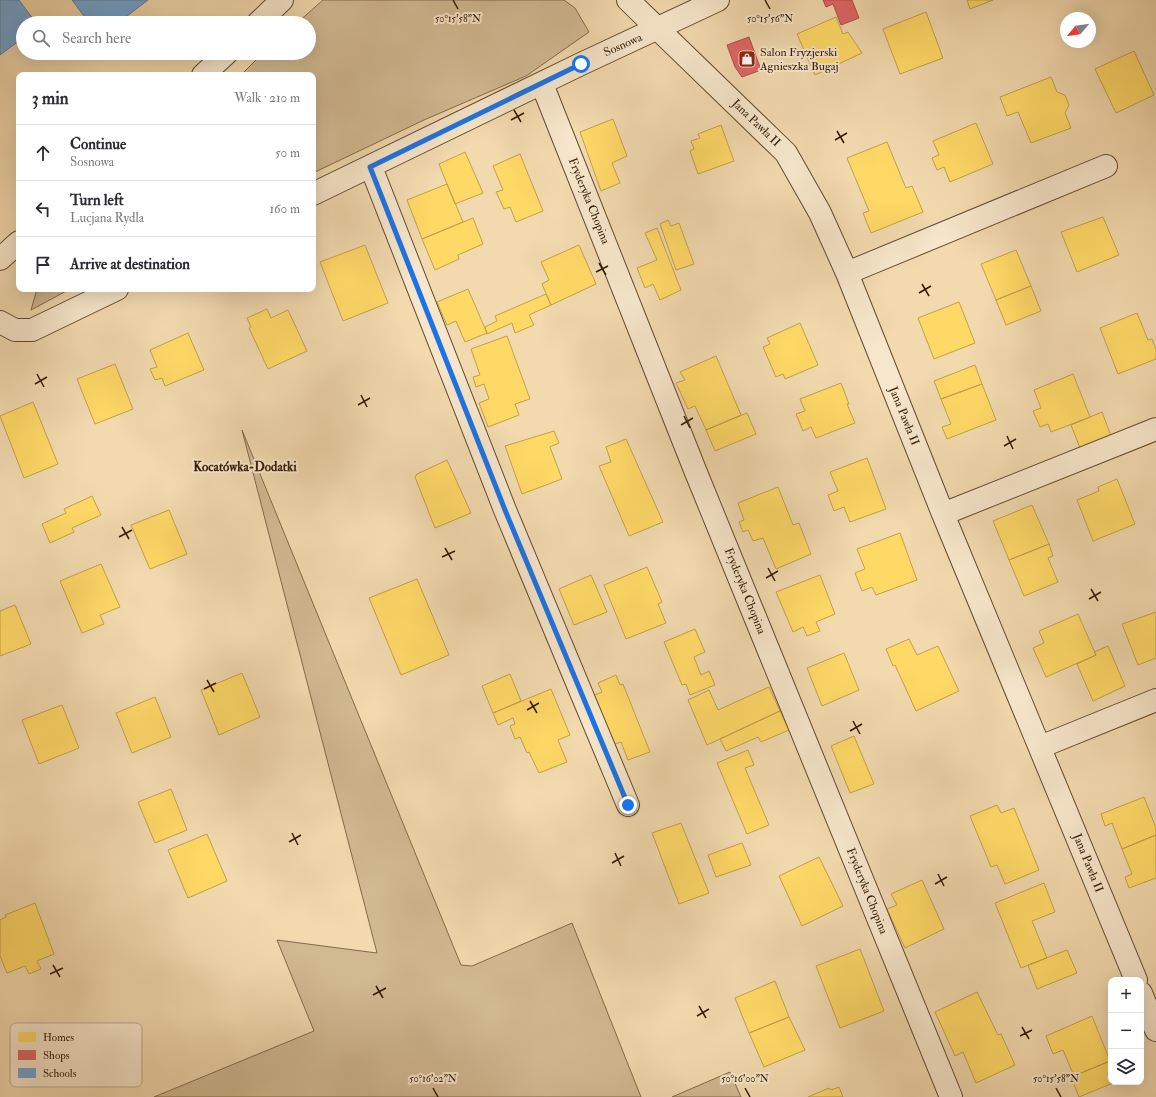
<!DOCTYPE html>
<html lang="en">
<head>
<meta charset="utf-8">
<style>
  :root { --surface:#fff; --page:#f2f2f3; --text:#2b2b33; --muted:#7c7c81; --line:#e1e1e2 }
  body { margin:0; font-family:"IM FELL Double Pica",serif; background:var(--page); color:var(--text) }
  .controls { position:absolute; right:12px; bottom:12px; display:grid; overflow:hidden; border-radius:8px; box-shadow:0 4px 16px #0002 }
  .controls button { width:36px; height:36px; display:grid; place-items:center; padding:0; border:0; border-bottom:1px solid var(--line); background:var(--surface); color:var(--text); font:20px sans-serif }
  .compass { position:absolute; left:1060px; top:12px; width:36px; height:36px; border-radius:50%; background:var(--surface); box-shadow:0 4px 16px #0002; rotate:241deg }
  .stop { position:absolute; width:12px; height:12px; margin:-9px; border:3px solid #1a73e8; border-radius:50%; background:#fff }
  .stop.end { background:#1a73e8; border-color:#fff; box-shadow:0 1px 4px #0008 }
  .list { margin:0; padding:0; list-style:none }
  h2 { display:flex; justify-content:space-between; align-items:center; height:52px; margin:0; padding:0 16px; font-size:17px }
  h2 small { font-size:13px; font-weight:400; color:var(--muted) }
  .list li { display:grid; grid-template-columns:26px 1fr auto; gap:12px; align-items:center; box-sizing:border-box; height:56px; padding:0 16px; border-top:1px solid var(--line) }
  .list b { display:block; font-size:15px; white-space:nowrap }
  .list p { margin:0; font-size:13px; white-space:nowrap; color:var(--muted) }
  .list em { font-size:13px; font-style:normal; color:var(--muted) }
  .icon { flex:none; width:22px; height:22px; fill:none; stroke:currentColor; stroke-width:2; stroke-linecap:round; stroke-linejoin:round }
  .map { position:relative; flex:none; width:1156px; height:1097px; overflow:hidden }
  .search { position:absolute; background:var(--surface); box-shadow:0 4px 16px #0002; left:16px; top:16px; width:300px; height:44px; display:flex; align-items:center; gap:10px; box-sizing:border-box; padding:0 14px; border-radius:22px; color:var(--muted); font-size:15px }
  .panel { position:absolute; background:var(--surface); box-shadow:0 4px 16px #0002; left:16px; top:72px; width:300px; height:220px; border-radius:8px }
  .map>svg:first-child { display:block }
  .green { fill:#d1b992; stroke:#826a4c }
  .homes { fill:#ffd966; stroke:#c2a04a }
  .shops { fill:#e06666; stroke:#ac504a }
  .schools { fill:#6fa8dc; stroke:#5d7e9c }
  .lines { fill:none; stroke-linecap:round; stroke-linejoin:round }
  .minor-casing { stroke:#624a31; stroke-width:24 }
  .minor { stroke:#f7e6ca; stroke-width:22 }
  .route { stroke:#1a73e8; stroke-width:5 }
  .ticks { fill:none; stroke:#321b07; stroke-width:1.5 }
  .labels { text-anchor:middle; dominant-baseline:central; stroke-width:4; stroke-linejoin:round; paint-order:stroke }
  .street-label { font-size:12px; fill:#321b07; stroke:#f7e6ca }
  .poi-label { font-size:12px; fill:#321b07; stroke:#f7e6ca; text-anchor:start }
  .neighbourhood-label { font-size:13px; font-weight:bold; fill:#321b07; stroke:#f7e6ca }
  .key { fill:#f7e6ca; stroke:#bca990; stroke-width:1 }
  .key-label { font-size:11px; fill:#321b07 }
  .ticks-label { font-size:10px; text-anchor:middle; fill:#321b07; stroke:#f7e6ca; stroke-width:4; stroke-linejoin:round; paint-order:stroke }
</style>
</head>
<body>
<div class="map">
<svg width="1156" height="1097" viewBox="0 0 1156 1097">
  <rect width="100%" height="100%" fill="#f2d9ae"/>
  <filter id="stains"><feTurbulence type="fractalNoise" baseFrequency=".005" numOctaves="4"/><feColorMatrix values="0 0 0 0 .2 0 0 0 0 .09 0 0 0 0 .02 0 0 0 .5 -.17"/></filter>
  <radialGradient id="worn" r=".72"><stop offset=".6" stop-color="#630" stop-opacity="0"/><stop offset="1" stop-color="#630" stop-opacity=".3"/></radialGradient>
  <!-- green -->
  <path class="green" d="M323 0H564L575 8 589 32 526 76 424 120 313 173V75H241L263 53H309V23H297Z
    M37 289H70L31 310Z
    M242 430 461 965 472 966 572 923 641 1097H154L314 1031 277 940 377 953Z
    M730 1072 741 1097H672Z"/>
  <!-- homes -->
  <path class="homes" d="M967 0H993L970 9Z
    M926 12 943 58 900 74 883 29Z
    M836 17 843 34 848 32 862 53 815 75 797 34Z
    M1134 51 1154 95 1116 113 1095 69Z
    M1051 77 1057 92 1065 95 1069 105 1065 113 1071 128 1031 143 1018 112 1007 116 1000 97Z
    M613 119 627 156 612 163 620 183 601 191 580 132Z
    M976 123 993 164 950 182 944 167 937 170 932 158 939 155 933 141Z
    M721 125 734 161 698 174 690 151 694 149 691 141 700 138 698 134Z
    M887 142 903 181 906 188 912 186 923 212 871 233 863 213 869 211 847 158Z
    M465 152 483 193 455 204 439 164Z
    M520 154 543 211 516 222 510 207 504 209 496 192 503 190 493 166Z
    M447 184 463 222 422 239 407 200Z
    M1103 217 1119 255 1077 272 1061 232Z
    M473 218 483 244 458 255 459 259 435 270 422 239Z
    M668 220 671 226 679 223 694 264 676 270 660 224Z
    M657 228 681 290 660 300 653 284 645 288 637 268 657 260 645 233Z
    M365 245 388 303 343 321 320 262Z
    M579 245 596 284 551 305 542 284 549 280 541 262Z
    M1016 250 1031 286 996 300 981 264Z
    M1031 286 1041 311 1006 325 996 300Z
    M468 289 487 333 465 342 456 321 447 325 437 302Z
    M546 294 551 305 529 315 534 325 515 333 512 323 487 334 485 327 497 321 495 316Z
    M959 302 975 343 934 359 918 318Z
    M267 309 271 318 288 310 307 351 268 369 249 328 251 327 247 318Z
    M1137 313 1148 340 1152 339 1156 349V359L1118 374 1100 328Z
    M800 323 818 365 785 379 783 374 776 377 763 347 770 344 767 338Z
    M188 333 204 370 165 386 162 378 155 380 150 369 157 367 150 350Z
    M507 336 530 399 515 404 519 415 488 427 479 403 489 399 484 384 476 387 473 377 480 375 471 349Z
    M716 356 741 415 706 430 695 406 688 409 676 383 685 380 680 372Z
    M115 364 133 409 95 424 77 379Z
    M975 365 982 384 941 399 934 381Z
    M1073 374 1090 417 1051 432 1048 424 1040 427 1033 411 1041 408 1034 390Z
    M841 383 849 404H847L855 423 816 438 811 427 803 431 796 414 805 411 800 399Z
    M982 384 996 420 947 439 942 427 951 424 941 399Z
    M33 402 58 464 24 478 0 416Z
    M1102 412 1111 436 1080 448 1071 425Z
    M747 413 756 434 715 451 706 430Z
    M554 431 559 443 550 447 562 479 522 494 505 446Z
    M626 439 663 522 629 536 599 466 611 462 606 447Z
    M867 458 886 509 850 522 844 507 834 511 828 495 838 491 830 472Z
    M447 460 471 513 435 528 415 477 417 474Z
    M1117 479 1135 524 1093 541 1077 500 1099 491 1098 487Z
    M778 487 793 525 799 523 811 554 776 569 763 538 753 541 748 530 743 532 739 522 744 520 738 503Z
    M92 496 101 515 72 528 74 532 50 543 42 524 66 513 64 509Z
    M1032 505 1049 544 1009 560 993 521Z
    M169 510 187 554 150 569 131 525Z
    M900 533 917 580 876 595 872 587 862 591 855 573 865 569 857 549Z
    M1049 544 1053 556 1048 558 1058 582 1024 596 1009 560Z
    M101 564 120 607 100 615 104 624 82 633 60 581Z
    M647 567 662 602 658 604 666 623 626 639 604 585Z
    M591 575 607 612 574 625 559 589Z
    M820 575 835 614 816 622 820 631 807 636 803 627 793 632 776 592Z
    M417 579 449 655 401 675 369 598Z
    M15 605 31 644 0 656V611Z
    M1156 612V658L1138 665 1122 624Z
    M1078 614 1096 655 1046 677 1033 648 1044 643 1039 631Z
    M695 629 705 652 694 657 701 675 709 671 715 685 690 695 686 684 682 685 664 642Z
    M909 639 917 655 938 646 959 691 916 711 895 665 893 666 886 649Z
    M1108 646 1125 686 1093 701 1077 664 1096 655 1094 652Z
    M844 653 859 690 822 706 807 668Z
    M242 673 260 717 219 735 201 690Z
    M510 674 521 701 493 713 482 686Z
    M616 675 620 685 623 684 650 752 628 760 621 742 612 745 592 696 602 692 598 683Z
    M769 687 780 711 707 745 688 700 709 690 718 710Z
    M551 689 570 735 558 740 567 762 539 773 529 752 527 753 520 737 515 739 510 726 515 724 513 718 498 725 493 713Z
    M155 697 171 737 132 753 116 713Z
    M62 705 79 748 39 764 22 720Z
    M780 711 789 730 761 742 758 737 726 751 720 739Z
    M854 736 874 784 850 793 831 746Z
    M748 750 754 765 745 768 769 825 747 834 717 763Z
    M171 789 187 830 155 843 138 802Z
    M1144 797 1156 828V835L1122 849 1112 823 1105 826 1101 814Z
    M997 805 1001 813 1014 808 1039 870 1005 884 997 865 991 867 970 816Z
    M681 823 709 893 679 904 652 833Z
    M207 834 227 881 188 898 168 850Z
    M1156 835V878L1129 888 1125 877 1132 874 1122 849Z
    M742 843 751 865 716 877 708 855Z
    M819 857 843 906 802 926 779 876Z
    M922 880 944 929 905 948 887 909 897 905 891 894Z
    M1044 883 1055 912 1032 921 1047 958 1021 968 995 903Z
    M35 903 54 954 37 961 41 969 29 974 25 966 7 973 0 956V920L6 917 5 915Z
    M860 949 884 1011 840 1028 816 966Z
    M1067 950 1077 973 1037 989 1028 965Z
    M775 981 789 1017 749 1033 735 998Z
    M977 992 998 1035 1001 1034 1015 1065 976 1083 963 1052 955 1056 935 1012Z
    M1092 1016 1110 1061 1074 1076 1063 1050 1053 1054 1046 1036Z
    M789 1017 805 1050 764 1067 749 1033Z
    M1110 1061 1111 1082H1115L1079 1097 1071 1077Z
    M839 1087 843 1097H808L829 1088 831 1090Z"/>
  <!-- shops -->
  <path class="shops" d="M823 0H852L859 18 841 25 833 4 826 7Z
    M749 37 761 70 742 77 735 67 727 45Z"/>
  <!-- schools -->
  <path class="schools" d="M0 0H19L36 23H23V38L0 55Z
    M72 0H148L118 23H89Z"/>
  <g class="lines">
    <!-- minor casing -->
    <g class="minor-casing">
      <path id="minor" d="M628 0 786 153 820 213 847 273 943 514 1136 980
        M258 23 282 0
        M203 75 227 53
        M542 84 695 470 951 1097
        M371 167 505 510 628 805
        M313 194 581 64 718 0
        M0 259 19 242
        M847 273 1106 166
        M0 322 15 330H32L117 289
        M943 514 1156 429
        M1040 747 1156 700
        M1141 993 1156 1030"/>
    </g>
    <!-- minor -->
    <use href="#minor" class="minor"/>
  </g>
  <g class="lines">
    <!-- route -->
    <path class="route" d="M581 64 370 167 505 510 628 805"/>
  </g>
  <!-- ticks -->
  <path class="ticks" d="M453 0 458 9M765 0 770 9M514 110 521 122M511 120 524 113M837 131 844 143M835 140 847 133M599 263 606 275M596 272 608 266M922 284 929 296M919 293 931 286M37 374 44 387M35 384 47 377M361 395 367 407M358 405 370 398M684 416 690 428M681 425 693 418M1007 436 1013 449M1004 446 1016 439M122 527 129 539M119 537 132 530M445 548 452 560M442 557 455 551M768 568 775 581M766 578 778 571M1091 589 1098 601M1089 599 1101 592M207 680 214 692M204 689 216 683M530 701 537 713M527 710 539 703M853 721 860 734M850 731 862 724M292 833 298 845M289 842 301 835M615 853 621 866M612 863 624 856M938 874 944 886M935 884 947 877M53 965 60 977M50 974 63 968M376 986 383 998M373 995 386 988M699 1006 706 1018M697 1016 709 1009M1022 1027 1029 1039M1020 1036 1032 1030M433 1088 438 1097M745 1088 750 1097M1056 1088 1061 1097"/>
  <!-- icons -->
  <defs>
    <g id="shop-square" transform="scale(0.9)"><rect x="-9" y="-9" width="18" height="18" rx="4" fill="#8f2418" stroke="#f7e6ca"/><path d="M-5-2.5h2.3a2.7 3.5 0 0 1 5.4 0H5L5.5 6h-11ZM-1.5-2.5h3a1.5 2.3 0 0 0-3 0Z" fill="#fff"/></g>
  </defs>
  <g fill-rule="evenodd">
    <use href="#shop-square" x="747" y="59"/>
  </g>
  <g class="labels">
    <!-- street labels -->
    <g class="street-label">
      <text transform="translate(623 45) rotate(-24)">Sosnowa</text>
      <text transform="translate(756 123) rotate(44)">Jana Pawła II</text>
      <text transform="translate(589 201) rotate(68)">Fryderyka Chopina</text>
      <text transform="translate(904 416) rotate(68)">Jana Pawła II</text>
      <text transform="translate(745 591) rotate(68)">Fryderyka Chopina</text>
      <text transform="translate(1088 863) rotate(68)">Jana Pawła II</text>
      <text transform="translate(867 891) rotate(68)">Fryderyka Chopina</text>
    </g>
    <!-- poi labels -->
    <g class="poi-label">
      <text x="760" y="52">Salon Fryzjerski<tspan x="760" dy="14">Agnieszka Bugaj</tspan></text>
    </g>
    <!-- neighbourhood labels -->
    <g class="neighbourhood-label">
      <text x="245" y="467">Kocatówka-Dodatki</text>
    </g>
  </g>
  <!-- legend -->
  <rect x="10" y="1023" width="132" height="64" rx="6" class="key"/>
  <rect x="18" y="1032" width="18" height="10" fill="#ffd966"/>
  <rect x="18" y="1050" width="18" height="10" fill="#e06666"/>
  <rect x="18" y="1068" width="18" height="10" fill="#6fa8dc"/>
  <g class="key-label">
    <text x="43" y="1041">Homes</text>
    <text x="43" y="1059">Shops</text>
    <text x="43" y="1077">Schools</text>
  </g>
  <g class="ticks-label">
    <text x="458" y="22">50°15'58"N</text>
    <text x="770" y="22">50°15'56"N</text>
    <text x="433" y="1082">50°16'02"N</text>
    <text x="745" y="1082">50°16'00"N</text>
    <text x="1056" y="1082">50°15'58"N</text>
  </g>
  <rect width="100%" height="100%" filter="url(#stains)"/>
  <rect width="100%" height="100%" fill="url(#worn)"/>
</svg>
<div class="controls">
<button>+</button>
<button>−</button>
<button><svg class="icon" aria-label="layers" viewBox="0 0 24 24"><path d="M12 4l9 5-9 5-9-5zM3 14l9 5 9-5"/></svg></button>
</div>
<svg class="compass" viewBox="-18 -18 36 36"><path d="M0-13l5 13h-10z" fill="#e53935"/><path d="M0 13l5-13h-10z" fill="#7c7c81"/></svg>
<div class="stop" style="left:581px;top:64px"></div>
<div class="stop end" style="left:628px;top:805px"></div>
<div class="search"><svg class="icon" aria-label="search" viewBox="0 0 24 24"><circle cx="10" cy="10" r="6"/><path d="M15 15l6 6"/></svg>Search here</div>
<section class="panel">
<h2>3 min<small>Walk · 210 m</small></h2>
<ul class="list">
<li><svg class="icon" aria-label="ahead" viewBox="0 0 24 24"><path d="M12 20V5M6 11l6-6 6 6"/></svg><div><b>Continue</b><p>Sosnowa</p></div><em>50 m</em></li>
<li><svg class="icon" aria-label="left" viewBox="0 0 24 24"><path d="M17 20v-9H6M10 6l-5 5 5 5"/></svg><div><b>Turn left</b><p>Lucjana Rydla</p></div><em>160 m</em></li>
<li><svg class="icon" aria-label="arrive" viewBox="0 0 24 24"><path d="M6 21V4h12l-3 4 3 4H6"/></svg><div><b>Arrive at destination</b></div></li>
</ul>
</section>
</div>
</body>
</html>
